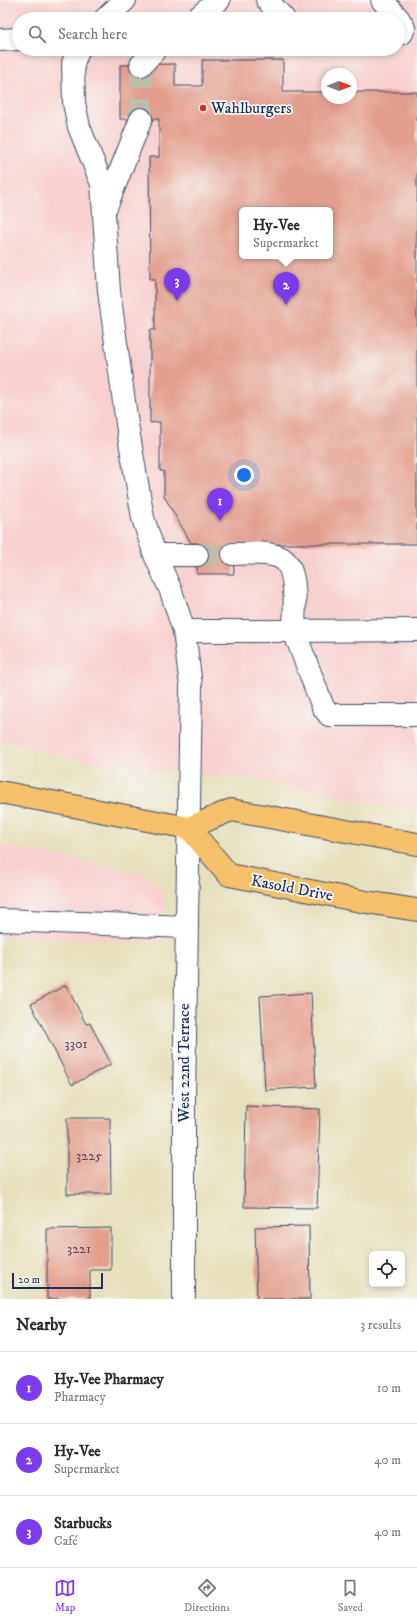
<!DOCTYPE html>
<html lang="en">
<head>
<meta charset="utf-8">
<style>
  :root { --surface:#fff; --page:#f2f2f3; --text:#2b2b33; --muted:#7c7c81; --line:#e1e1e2; --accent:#7c3aed }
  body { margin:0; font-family:"IM FELL DW Pica",serif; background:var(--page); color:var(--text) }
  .controls { position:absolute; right:12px; bottom:12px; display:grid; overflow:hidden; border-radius:6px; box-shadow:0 2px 6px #0003 }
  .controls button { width:36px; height:36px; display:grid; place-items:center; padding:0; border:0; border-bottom:1px solid var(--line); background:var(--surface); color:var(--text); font:20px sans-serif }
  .compass { position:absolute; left:321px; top:68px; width:36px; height:36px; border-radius:50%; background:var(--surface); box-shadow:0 2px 6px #0003; rotate:90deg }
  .scale { position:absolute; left:12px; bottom:10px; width:91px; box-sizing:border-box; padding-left:4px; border:2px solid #1b2f5e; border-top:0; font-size:11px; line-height:14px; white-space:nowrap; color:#1b2f5e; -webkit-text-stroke:3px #f6f6f2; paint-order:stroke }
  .you { position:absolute; left:244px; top:475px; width:14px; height:14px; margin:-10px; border:3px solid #fff; border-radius:50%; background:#1a73e8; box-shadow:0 0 0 6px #1a73e833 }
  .badge { display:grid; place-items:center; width:26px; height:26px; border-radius:50%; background:var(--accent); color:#fff; font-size:13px; font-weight:700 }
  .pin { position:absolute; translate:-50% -33px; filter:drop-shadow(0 1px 2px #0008) }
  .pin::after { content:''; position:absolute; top:21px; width:14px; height:12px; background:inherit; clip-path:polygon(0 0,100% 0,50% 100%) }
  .popup { position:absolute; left:239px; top:207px; width:94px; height:52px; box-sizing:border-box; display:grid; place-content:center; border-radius:6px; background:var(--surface); filter:drop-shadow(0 1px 3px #0005); font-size:13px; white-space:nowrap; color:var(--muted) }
  .popup b { font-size:15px; color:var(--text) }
  .popup::after { content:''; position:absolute; left:50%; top:100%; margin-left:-8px; border:8px solid transparent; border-top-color:var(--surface) }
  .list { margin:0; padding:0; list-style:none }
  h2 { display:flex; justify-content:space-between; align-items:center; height:52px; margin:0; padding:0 16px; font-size:17px }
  h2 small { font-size:13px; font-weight:400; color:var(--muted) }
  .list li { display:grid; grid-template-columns:26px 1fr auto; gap:12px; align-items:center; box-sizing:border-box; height:72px; padding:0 16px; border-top:1px solid var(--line) }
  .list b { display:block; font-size:15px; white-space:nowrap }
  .list p { margin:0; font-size:13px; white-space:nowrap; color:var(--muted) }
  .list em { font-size:13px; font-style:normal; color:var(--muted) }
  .icon { flex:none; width:22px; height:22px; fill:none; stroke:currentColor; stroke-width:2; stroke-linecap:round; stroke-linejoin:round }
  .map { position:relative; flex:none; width:417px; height:1299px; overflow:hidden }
  .search { position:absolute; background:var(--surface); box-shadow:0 2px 6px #0003; left:12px; right:12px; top:12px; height:44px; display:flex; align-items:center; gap:10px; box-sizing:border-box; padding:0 14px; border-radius:22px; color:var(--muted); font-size:15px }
  .sheet { height:268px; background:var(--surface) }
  nav { display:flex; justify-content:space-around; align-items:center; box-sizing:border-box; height:56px; border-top:1px solid var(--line); background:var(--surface); font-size:11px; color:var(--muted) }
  nav a { display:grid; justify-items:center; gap:2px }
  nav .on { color:var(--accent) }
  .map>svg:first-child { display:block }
  .built { fill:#f7d0cf; fill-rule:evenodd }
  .building { fill:#e39d8d; fill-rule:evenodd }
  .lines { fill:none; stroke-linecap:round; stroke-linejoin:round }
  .minor-tunnel { stroke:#bebdaa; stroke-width:22; stroke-dasharray:22 11; stroke-linecap:butt }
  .minor-casing { stroke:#3a4a6c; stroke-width:24 }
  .major-casing { stroke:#3a4a6c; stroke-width:24 }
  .minor { stroke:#fff; stroke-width:22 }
  .major { stroke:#f6c06b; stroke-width:22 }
  .poi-dot { fill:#c8321e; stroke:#f6f6f2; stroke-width:1.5 }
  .labels { text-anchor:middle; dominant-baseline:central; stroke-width:3.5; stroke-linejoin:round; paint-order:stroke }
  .number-label { font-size:14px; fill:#4d4a6a }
  .poi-label { font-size:16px; fill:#1b2f5e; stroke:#f6f6f2; text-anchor:start }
  .street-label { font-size:16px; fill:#1b2f5e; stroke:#f6f6f2 }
</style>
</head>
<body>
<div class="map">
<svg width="417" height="1299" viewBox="0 0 417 1299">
  <rect width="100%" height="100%" fill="#f6f6f2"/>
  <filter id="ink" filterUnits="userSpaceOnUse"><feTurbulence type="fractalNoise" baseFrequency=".025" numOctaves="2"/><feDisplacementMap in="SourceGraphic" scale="8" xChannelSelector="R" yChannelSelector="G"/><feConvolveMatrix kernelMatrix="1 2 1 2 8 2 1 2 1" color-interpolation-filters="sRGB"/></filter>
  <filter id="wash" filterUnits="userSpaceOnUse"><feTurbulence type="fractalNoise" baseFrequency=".012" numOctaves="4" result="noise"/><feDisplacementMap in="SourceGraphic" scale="16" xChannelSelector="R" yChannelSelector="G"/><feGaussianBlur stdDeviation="0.9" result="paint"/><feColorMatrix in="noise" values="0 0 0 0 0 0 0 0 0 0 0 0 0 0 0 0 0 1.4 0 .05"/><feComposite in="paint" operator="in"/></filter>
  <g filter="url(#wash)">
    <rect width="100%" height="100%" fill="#e7e0bd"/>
    <!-- built -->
    <path class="built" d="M0 0H417V814L397 808 237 776 123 768 69 758 0 741ZM19 19H398V49H19ZM327 74H351V98H327ZM242 210H330V256H242Z
      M0 844 144 874 154 882 162 891 165 901V943L0 936Z"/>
    <g id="blocks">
      <!-- building -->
      <path class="building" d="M202 60H283V92H327V98H351V92H417V544H233L234 574H197V543H191L164 496V471H160V422L150 423V330H155V279H150L149 157H159V119H120V65L175 64V86H202ZM242 210H330V256H242Z
        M66 985 86 1024 90 1023 111 1064 72 1085 31 1004Z
        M311 993 316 1087 265 1090 260 996Z
        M246 1106 320 1109 317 1208 244 1207Z
        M67 1118H110L111 1194H67Z
        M309 1226 310 1299H257L255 1227Z
        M111 1228V1270H90V1299H47V1229Z"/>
    </g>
  </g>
  <g filter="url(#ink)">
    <use href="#blocks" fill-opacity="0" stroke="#3a4a6c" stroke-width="1"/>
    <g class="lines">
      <!-- minor-tunnel -->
      <path class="minor-tunnel" d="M141 65V119
        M197 555 233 554"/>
      <!-- minor casing -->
      <g class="minor-casing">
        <path id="minor" d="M267 0 284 19
          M382 0 398 18 404 28 402 33 398 34
          M105 19 125 0
          M196 19 219 0
          M0 40 19 39
          M79 49 73 63 74 103 79 127 102 184 109 291 127 424 143 518 155 555 171 591 184 631 191 686 184 1100V1299
          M141 65 156 49
          M106 207 141 119
          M233 554C248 554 265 551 279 557 300 565 294 612 294 631L417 630
          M155 555H197
          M184 631H294L323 707 329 715H417
          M0 920 186 927"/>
      </g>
      <!-- major casing -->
      <g class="major-casing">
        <path id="major" d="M0 792 189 828 231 810 417 844
          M189 828 229 875 366 902 417 910"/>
      </g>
      <!-- minor -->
      <use href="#minor" class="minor"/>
      <!-- major -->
      <use href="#major" class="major"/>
    </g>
  </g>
  <!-- markers -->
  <circle class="poi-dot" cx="203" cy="108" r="4"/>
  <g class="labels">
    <!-- number labels -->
    <g class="number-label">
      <text x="76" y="1044">3301</text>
      <text x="89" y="1156">3225</text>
      <text x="79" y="1249">3221</text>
    </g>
    <!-- poi labels -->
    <g class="poi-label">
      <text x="211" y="108">Wahlburgers</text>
    </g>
    <!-- street labels -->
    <g class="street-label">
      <text transform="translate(292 888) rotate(11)">Kasold Drive</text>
      <text transform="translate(184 1063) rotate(-90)">West 22nd Terrace</text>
    </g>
  </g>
</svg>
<div class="controls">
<button><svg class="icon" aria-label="locate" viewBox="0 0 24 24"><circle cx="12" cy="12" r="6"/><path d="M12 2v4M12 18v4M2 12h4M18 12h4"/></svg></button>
</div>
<svg class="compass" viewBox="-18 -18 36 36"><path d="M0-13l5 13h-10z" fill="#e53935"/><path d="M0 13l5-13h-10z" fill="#7c7c81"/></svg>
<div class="scale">20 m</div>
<div class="you"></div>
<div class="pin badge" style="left:220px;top:521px">1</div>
<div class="pin badge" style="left:286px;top:305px">2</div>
<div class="popup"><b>Hy-Vee</b>Supermarket</div>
<div class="pin badge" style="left:177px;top:301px">3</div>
<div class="search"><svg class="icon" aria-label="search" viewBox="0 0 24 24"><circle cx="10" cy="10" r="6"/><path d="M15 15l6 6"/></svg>Search here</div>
</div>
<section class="sheet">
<h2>Nearby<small>3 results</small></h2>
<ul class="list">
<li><span class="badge">1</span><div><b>Hy-Vee Pharmacy</b><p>Pharmacy</p></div><em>10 m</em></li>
<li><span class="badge">2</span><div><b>Hy-Vee</b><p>Supermarket</p></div><em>40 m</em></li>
<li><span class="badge">3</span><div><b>Starbucks</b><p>Café</p></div><em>40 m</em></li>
</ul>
</section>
<nav>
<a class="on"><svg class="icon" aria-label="map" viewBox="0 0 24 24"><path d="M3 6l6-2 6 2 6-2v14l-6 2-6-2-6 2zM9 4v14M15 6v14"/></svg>Map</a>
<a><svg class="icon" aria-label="directions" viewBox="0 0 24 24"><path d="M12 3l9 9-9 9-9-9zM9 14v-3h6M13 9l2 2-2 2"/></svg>Directions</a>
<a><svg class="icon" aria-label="saved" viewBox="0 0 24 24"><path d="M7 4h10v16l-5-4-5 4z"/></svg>Saved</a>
</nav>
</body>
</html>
